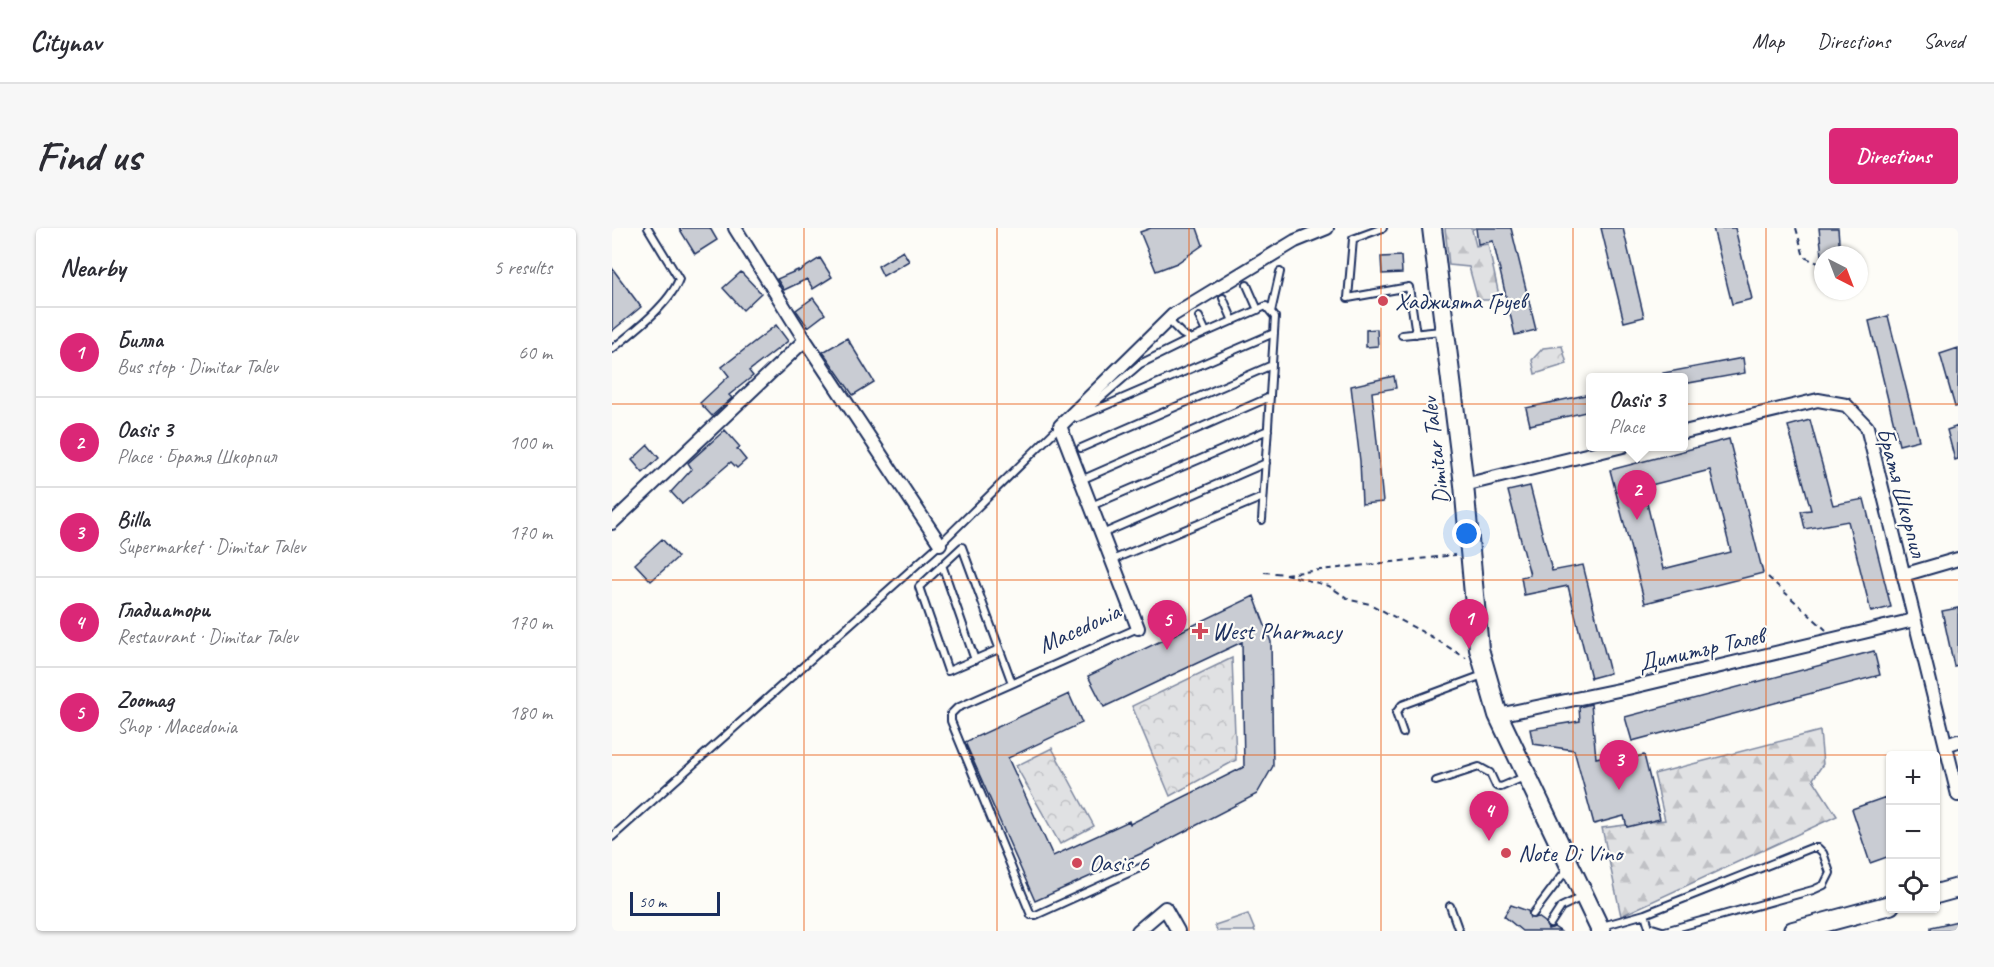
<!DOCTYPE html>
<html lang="en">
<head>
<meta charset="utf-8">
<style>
  :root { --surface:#fff; --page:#f7f7f7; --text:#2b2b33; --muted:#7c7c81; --line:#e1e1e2; --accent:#db2777 }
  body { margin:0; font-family:Caveat,sans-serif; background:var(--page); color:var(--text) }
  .controls { position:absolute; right:18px; bottom:18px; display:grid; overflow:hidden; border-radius:6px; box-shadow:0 2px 4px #0004 }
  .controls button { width:54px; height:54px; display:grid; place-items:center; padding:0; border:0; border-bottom:2px solid var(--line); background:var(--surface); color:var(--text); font:30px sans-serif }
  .compass { position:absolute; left:1202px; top:18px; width:54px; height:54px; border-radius:50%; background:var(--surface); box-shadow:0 2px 4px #0004; rotate:138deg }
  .scale { position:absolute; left:18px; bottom:15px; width:90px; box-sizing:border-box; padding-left:6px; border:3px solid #1b2f5e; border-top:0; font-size:16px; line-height:21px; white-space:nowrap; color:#1b2f5e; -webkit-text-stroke:4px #fdfcf7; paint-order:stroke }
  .you { position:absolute; left:855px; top:306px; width:21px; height:21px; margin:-15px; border:4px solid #fff; border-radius:50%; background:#1a73e8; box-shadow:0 0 0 9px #1a73e833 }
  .badge { display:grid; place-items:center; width:39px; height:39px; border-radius:50%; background:var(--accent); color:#fff; font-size:20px; font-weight:700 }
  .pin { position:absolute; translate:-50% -50px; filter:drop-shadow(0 2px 3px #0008) }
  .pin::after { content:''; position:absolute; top:32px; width:21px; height:18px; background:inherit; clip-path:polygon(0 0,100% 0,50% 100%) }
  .popup { position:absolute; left:974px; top:145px; width:102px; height:78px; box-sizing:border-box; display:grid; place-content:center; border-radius:6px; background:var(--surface); filter:drop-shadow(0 2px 4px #0005); font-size:20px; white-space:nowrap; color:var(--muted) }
  .popup b { font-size:22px; color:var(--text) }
  .popup::after { content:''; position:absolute; left:50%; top:100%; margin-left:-12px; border:12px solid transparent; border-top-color:var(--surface) }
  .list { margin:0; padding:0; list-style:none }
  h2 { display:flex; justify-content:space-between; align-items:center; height:78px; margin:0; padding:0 24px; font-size:26px }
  h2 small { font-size:20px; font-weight:400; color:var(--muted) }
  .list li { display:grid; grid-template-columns:39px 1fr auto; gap:18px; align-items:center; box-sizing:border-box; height:90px; padding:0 24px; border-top:2px solid var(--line) }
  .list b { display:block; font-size:22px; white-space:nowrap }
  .list p { margin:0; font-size:20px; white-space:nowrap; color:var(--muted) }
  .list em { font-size:20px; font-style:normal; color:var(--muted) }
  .icon { flex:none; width:33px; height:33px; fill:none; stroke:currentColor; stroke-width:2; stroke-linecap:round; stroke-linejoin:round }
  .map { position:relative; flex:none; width:1346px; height:703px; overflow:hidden; border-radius:6px }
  header { display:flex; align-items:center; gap:36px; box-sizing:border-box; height:84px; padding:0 30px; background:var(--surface); border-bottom:2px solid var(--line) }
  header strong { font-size:28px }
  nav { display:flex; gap:33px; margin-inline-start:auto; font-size:21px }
  .intro { display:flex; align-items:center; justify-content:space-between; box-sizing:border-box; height:144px; padding:0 36px }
  h1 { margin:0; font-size:42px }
  .button { padding:15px 27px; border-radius:6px; background:var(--accent); color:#fff; font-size:21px; font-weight:700 }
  main { display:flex; gap:36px; padding:0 36px }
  aside { flex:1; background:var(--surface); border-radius:6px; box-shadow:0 2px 4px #0004 }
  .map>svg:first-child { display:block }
  .green { fill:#e0e1e3; stroke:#7e88a0; stroke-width:1.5 }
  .forest { fill:url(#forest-firs); stroke:#7e88a0; stroke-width:1.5 }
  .park { fill:url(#park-crowns); stroke:#7e88a0; stroke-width:1.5 }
  .building { fill:#c9ccd3; stroke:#1b2f5e; stroke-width:1.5; fill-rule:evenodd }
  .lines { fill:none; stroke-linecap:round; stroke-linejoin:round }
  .lane-casing { stroke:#1b2f5e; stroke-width:10 }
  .street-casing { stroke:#1b2f5e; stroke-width:16 }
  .secondary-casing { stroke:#1b2f5e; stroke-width:22 }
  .path { stroke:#1b2f5e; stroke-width:2; stroke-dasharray:6 4.5; stroke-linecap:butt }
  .lane { stroke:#fdfcf7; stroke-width:6 }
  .street { stroke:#fdfcf7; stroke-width:12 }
  .secondary { stroke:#fdfcf7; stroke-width:18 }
  .grid { fill:none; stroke:#e8590c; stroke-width:1.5; stroke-opacity:0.55 }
  .poi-dot { fill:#d1495b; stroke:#fdfcf7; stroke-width:2 }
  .labels { text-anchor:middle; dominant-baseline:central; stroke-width:4.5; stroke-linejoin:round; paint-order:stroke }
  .poi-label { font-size:24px; fill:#1b2f5e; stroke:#fdfcf7; text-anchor:start }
  .street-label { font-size:24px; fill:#1b2f5e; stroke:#fdfcf7 }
</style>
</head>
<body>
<header>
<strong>Citynav</strong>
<nav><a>Map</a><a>Directions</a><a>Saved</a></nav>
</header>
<div class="intro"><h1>Find us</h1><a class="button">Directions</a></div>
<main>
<aside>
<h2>Nearby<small>5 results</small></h2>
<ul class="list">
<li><span class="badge">1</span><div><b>Билла</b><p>Bus stop · Dimitar Talev</p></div><em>60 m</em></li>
<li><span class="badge">2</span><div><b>Oasis 3</b><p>Place · Братя Шкорпил</p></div><em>100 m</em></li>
<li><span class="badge">3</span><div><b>Billa</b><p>Supermarket · Dimitar Talev</p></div><em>170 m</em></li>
<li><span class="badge">4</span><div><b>Гладиатори</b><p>Restaurant · Dimitar Talev</p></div><em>170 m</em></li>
<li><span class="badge">5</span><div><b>Zoomag</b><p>Shop · Macedonia</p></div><em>180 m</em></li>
</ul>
</aside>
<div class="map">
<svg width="1346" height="703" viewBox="0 0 1346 703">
  <defs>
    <pattern id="forest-firs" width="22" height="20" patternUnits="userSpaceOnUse" patternTransform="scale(1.5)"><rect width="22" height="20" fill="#e0e1e3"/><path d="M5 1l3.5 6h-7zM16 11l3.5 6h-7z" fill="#c0c1c5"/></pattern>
    <pattern id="park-crowns" width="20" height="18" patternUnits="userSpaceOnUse" patternTransform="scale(1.5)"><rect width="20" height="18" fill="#e0e1e3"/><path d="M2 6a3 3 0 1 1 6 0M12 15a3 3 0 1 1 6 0" fill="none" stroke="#c0c1c5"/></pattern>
  </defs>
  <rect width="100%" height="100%" fill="#fdfcf7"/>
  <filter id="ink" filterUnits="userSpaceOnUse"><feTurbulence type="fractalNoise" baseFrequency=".0167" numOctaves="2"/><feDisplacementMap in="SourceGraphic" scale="12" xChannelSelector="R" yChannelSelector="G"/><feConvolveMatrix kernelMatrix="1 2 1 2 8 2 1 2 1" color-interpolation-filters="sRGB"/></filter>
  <g filter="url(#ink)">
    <!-- green -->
    <path class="green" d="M636 686 643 703H605L603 697Z"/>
    <!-- forest -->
    <path class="forest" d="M833 0H863L860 2 864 18 876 16 888 72H866L857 39 837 37Z
      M1208 503 1211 536 1201 551 1225 588 1009 688 990 600 1053 592 1042 546Z"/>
    <!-- park -->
    <path class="park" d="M950 118 955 136 923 146 920 132 931 120Z
      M620 430 624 532 558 568 520 478Z
      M440 520 482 598 448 616 404 538Z"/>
    <!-- building -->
    <path class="building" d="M67 0H98L105 12 83 26Z
      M539 0H585L591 17 565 35 544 43 528 4Z
      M864 0H899L924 102 903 107 881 13 866 16Z
      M989 0H1011L1032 89 1012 94Z
      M1101 0H1123L1140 71 1120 76Z
      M1207 0H1226L1228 27H1210Z
      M291 23 297 33 271 48 266 38Z
      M789 28 790 45 770 46 769 29Z
      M208 30 220 49 201 61 195 51 172 62 165 51 186 42V44Z
      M0 40 29 79 0 103Z
      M129 44 149 65 131 82 111 60Z
      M201 70 213 86 196 99 184 82Z
      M1276 88 1307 212 1287 217 1257 93Z
      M164 97 176 113 137 143 141 148 117 167 120 170 100 188 88 175 117 148 110 139Z
      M765 101 766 118 754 119V102Z
      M235 110 262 154 241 167 211 124Z
      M1346 120V178L1343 179 1328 126Z
      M1131 130 1133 145 1071 156V150H1051V145Z
      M782 148 784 160 760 164 771 274 750 276 748 233 739 158Z
      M978 166V183L918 197 914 180Z
      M1198 192 1221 277 1252 271 1279 379 1259 384 1236 293 1193 301 1189 283 1199 282 1176 198Z
      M1346 198V231L1343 232 1335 202Z
      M113 202 128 219 125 221 134 232 125 240 119 234 70 276 59 264 80 241 76 235Z
      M1117 211 1151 345 1033 375 998 242ZM1098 242 1119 324 1051 341 1031 259Z
      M36 217 47 230 31 245 20 232Z
      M918 258 940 343 971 337 998 445 979 450 956 358 912 367 909 349 918 347 896 263Z
      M50 311 66 329 39 353 23 336Z
      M642 368 659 414 661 538 645 566 535 623 423 673 353 514 457 466 470 495 396 530 441 628 517 593 518 596 632 539 630 414 492 479 476 448Z
      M1346 380V437L1342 438 1330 383Z
      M1262 423 1268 447 1020 513 1013 489Z
      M979 476 984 530 1002 526 1004 534 1032 527 1048 591 1015 599 1012 588 982 596 962 522 921 516 918 501 968 493 967 479Z
      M1274 569 1278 582V628L1258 635 1240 581Z
      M899 677 916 683 918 690 926 689 933 694 936 701 942 699 948 703H910L892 688Z
      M1346 693V703H1319V699Z"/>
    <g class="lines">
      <!-- lane casing -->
      <g class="lane-casing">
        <path id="lane" d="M771 0 741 11 736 70 797 59 804 106
          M635 57 646 82
          M611 70 621 93
          M659 84 668 44
          M587 89 594 104
          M556 92 570 106 579 111 654 78 663 89 650 292
          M790 107 829 103
          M0 121C21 104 58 76 67 51L36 0
          M470 186 528 136 579 111
          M465 190 662 105
          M469 220 660 137
          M469 252 658 169
          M479 278 656 202
          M490 306 654 235
          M500 332 651 269
          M330 337 363 432
          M526 400 345 480 339 486V493L419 687H424L532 638
          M387 421 336 443 307 359 350 319 400 455
          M791 505 784 485 790 477 871 447
          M824 553 867 539 878 545 884 558 889 559 912 549
          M0 609 328 316 448 198
          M838 678 847 703
          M921 686 955 641
          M1033 686 1037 699 1050 703
          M938 696 949 679 970 669
          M990 698 1033 686 1199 620H1206L1211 625 1218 645 1212 657 1201 662 1053 703"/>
      </g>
      <!-- street casing -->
      <g class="street-casing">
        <path id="street" d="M123 0 193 112 328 316
          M1072 204 1206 172 1234 177 1255 199 1346 567
          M852 257 1011 218
          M0 295 193 112
          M1291 347 1346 331
          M526 400 448 198 561 87 683 13 715 0
          M886 487 1016 460 1302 392
          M1334 517 1346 513
          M526 703 553 680 566 703"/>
      </g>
      <!-- secondary casing -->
      <g class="secondary-casing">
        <path id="secondary" d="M820 0 852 257 867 421 886 487 989 703
          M1324 666 1346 660
          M1181 703 1278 677"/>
      </g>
      <!-- path -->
      <path class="path" d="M1184 0 1192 29 1211 37
        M1237 63V66
        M1215 67 1217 63
        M652 344 673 346 843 327
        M673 346 717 358 738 372 758 376 820 409 854 430
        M1156 349 1214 402"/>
      <!-- lane -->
      <use href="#lane" class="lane"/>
      <!-- street -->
      <use href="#street" class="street"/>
      <!-- secondary -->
      <use href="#secondary" class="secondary"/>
    </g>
  </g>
  <!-- grid -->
  <path class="grid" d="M192 0V703M385 0V703M577 0V703M769 0V703M961 0V703M1154 0V703M0 176H1346M0 352H1346M0 527H1346"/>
  <!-- markers -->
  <g class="poi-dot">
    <circle cx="771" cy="73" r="6"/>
    <path d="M585 394h6v6h6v6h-6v6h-6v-6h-6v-6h6z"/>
    <circle cx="894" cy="625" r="6"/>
    <circle cx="465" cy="635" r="6"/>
  </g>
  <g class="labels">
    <!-- poi labels -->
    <g class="poi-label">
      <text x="783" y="73">Хаджията Груев</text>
      <text x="600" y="403">West Pharmacy</text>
      <text x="906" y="625">Note Di Vino</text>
      <text x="477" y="635">Oasis 6</text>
    </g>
    <!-- street labels -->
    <g class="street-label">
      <text transform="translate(823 223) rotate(-97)">Dimitar Talev</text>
      <text transform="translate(1290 264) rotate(75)">Братя Шкорпил</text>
      <text transform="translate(467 400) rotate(-25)">Macedonia</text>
      <text transform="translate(1089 421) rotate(-13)">Димитър Талев</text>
    </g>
  </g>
</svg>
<div class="controls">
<button>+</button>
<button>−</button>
<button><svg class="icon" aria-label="locate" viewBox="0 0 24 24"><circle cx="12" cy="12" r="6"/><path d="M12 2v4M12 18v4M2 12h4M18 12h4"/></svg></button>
</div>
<svg class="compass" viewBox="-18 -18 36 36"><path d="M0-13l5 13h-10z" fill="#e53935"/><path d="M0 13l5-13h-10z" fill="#7c7c81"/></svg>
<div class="scale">50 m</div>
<div class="you"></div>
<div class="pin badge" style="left:857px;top:421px">1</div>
<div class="pin badge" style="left:1025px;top:292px">2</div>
<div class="popup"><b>Oasis 3</b>Place</div>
<div class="pin badge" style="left:1007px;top:562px">3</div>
<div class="pin badge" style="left:877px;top:613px">4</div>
<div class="pin badge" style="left:555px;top:422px">5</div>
</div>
</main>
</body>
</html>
